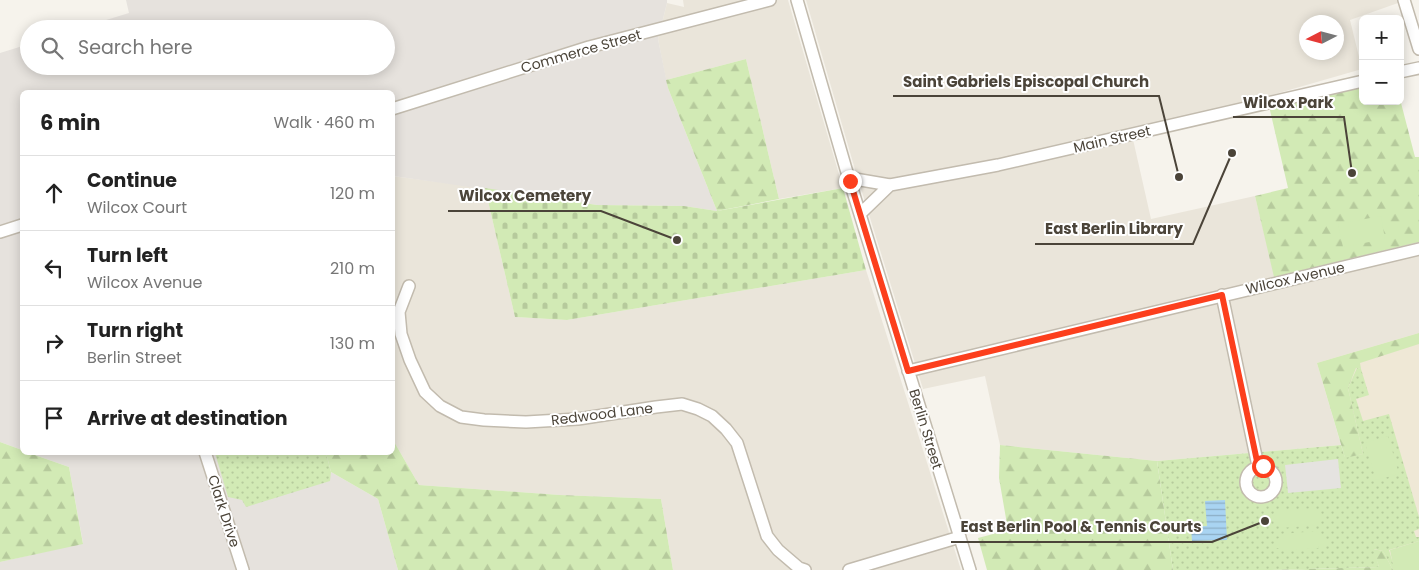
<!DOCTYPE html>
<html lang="en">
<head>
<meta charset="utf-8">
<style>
  :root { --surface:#fff; --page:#f6f6f6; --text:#222; --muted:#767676; --line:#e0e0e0 }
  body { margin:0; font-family:Poppins,sans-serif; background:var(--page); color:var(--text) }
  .controls { position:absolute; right:15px; top:15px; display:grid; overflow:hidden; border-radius:8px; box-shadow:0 2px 12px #0003 }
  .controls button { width:45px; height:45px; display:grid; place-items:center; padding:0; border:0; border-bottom:1px solid var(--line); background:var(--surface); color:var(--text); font:25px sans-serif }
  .compass { position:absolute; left:1299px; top:15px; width:45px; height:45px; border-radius:50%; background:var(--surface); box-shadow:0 2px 12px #0003; rotate:264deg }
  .stop { position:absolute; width:15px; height:15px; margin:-11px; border:4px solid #fc3f1d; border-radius:50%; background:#fff }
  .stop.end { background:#fc3f1d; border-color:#fff; box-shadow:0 1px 5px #0008 }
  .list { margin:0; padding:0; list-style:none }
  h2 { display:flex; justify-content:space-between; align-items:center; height:65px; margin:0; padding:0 20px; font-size:21px }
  h2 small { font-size:16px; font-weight:400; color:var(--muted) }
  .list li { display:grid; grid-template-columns:32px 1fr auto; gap:15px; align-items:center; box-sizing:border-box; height:75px; padding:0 20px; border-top:1px solid var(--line) }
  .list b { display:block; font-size:19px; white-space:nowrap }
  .list p { margin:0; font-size:16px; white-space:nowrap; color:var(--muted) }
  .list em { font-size:16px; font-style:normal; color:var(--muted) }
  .icon { flex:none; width:28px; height:28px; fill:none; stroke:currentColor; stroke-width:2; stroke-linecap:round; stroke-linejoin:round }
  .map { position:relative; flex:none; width:1419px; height:570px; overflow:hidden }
  .search { position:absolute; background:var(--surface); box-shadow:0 2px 12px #0003; left:20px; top:20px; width:375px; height:55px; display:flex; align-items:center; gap:12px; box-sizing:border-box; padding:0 18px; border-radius:28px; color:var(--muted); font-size:19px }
  .panel { position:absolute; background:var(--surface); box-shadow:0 2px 12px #0003; left:20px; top:90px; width:375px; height:365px; border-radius:8px }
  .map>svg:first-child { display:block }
  .residential { fill:#eae5da; fill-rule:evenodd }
  .industrial { fill:#e6e2dd }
  .education { fill:#efe8d6 }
  .green { fill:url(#green-dots) }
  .forest { fill:url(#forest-firs) }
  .cemetery { fill:url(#cemetery-stones) }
  .pitch { fill:#d2eab5 }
  .parking { fill:#e5e3e0 }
  .water { fill:url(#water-rules) }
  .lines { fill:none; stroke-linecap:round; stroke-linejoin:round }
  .minor-casing { stroke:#c2bbae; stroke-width:14 }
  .minor { stroke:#fff; stroke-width:11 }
  .route { stroke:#fc3f1d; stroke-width:6 }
  .labels { text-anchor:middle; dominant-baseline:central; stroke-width:4; stroke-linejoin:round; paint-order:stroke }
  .street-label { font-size:14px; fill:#4b4439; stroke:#fff }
  .leader { fill:none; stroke:#4b4439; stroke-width:2 }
  .callout-dot { fill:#4b4439; stroke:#fff; stroke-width:2 }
  .callout-label { font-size:15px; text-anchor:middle; font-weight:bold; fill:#4b4439; stroke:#fff; stroke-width:4; stroke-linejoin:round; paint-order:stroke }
</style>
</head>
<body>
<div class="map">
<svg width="1419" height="570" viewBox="0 0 1419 570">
  <defs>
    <pattern id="green-dots" width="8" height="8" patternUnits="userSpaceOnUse" patternTransform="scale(1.25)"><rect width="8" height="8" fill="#d2eab5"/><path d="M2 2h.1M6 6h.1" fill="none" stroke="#b6ca9c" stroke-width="1.8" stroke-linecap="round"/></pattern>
    <pattern id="forest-firs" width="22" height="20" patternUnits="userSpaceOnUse" patternTransform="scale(1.25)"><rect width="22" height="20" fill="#d2eab5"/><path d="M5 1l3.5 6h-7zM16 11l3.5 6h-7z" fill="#b6ca9c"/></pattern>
    <pattern id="cemetery-stones" width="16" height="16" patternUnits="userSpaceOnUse" patternTransform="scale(1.25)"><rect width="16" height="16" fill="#d2eab5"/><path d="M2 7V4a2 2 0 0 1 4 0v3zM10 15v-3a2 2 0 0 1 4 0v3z" fill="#b6ca9c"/></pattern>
    <pattern id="water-rules" width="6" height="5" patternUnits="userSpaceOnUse" patternTransform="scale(1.25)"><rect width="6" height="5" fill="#a9d4f2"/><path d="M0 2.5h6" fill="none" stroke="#8caec5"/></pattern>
  </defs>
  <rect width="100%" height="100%" fill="#f6f3ec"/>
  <!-- residential -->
  <path class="residential" d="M683 0H788L843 188 779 199 746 59 666 80 658 39 667 3 684 7Z
    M806 0H1397L1398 3 1350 20 1362 69 1132 135 1151 219 1255 196 1275 277 1419 242V333L1317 363 1341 445 1157 461 1000 445 985 376 923 389 854 166ZM1306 22H1336V52H1306Z
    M392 176 485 188 515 317 567 320 866 270 961 570H673L661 499 560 495 419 485 393 440Z"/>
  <!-- industrial -->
  <path class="industrial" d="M126 0H667V3L658 39 668 88 717 211 684 206 597 205 393 176 392 92H22V450L0 442V53L29 44V66H386V29H77L129 13Z
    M326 452 331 472 378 499 398 570H0V562L83 543 69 467 29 453Z"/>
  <!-- education -->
  <path class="education" d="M1419 333V570H1380L1317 363Z"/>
  <!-- green -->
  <path class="green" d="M1357 368 1361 369 1369 395 1356 399 1363 421 1389 414 1419 517V529L1414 531 1416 537H1419V541L1389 550 1395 570H1393L1383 551 1374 549 1379 567 1271 570H1173L1157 461 1341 445 1345 457 1363 454 1348 388Z
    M215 453H326L331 472 330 481 246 507 242 500 228 497Z"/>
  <!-- forest -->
  <path class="forest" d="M746 59 779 199 717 211 668 88 666 80Z
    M1363 83V101H1400V99L1415 157H1419V242L1274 277 1255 196 1288 188 1269 106Z
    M1419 333V344L1360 363 1361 369 1356 368 1348 388 1363 454 1345 458 1317 363Z
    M393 440 419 485 560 495 661 499 673 570H398L378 499 331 472 326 453 392 452Z
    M0 442 22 450V452L29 453 69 467 83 544 0 562Z
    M1000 445 1157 461 1173 570H987L978 538 1008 530 999 478Z
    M1373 549 1383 551 1393 570H1271L1379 567Z"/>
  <!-- cemetery -->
  <path class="cemetery" d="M485 188 597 205 684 206 717 211 843 188 866 270 567 320 515 317Z"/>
  <!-- pitch -->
  <path class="pitch" d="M1381 216 1385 239 1343 247 1338 224Z
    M1388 436 1399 474 1376 480 1365 443Z
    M1315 508 1316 512H1321L1322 521 1316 522 1317 525 1280 528V525H1274L1273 516 1279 515V511Z
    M1317 531 1318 535 1324 534V544H1318L1319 548 1282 551V548H1276L1275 539 1281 538V534Z
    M1419 541V570H1394L1390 550Z"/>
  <!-- parking -->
  <path class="parking" d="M1338 459 1341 488 1288 493 1285 465Z"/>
  <!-- water -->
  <path class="water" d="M1225 500 1227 540 1192 541 1191 527 1207 526 1205 501Z"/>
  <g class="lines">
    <!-- minor casing -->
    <g class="minor-casing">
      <path id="minor" d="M797 0 846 169 970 570
        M1404 0 1419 49
        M1400 72 1419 68
        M392 109 589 47 770 0
        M849 178 890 185 998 165 1363 81
        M860 214 890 185
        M0 232 22 225
        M409 286 399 312 401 334 410 360 425 392 440 406 461 417 484 420 526 422 578 419 656 407 682 404 698 409 712 416 726 429 737 443 767 536 778 550 799 568 805 570
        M1222 295 1258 466
        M908 371 1419 249
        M205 452 243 570
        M1246 482a15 15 0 1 1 30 0a15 15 0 1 1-30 0Z
        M849 570 960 537"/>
    </g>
    <!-- minor -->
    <use href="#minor" class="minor"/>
  </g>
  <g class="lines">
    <!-- route -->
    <path class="route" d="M850 181 908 371 1222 295 1258 466H1263"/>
  </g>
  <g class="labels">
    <!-- street labels -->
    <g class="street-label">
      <text transform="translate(581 51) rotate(-16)">Commerce Street</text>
      <text transform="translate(1112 139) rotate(-13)">Main Street</text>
      <text transform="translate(1295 278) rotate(-13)">Wilcox Avenue</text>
      <text transform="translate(602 414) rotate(-7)">Redwood Lane</text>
      <text transform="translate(926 429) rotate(73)">Berlin Street</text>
      <text transform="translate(224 511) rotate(72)">Clark Drive</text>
    </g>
  </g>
  <!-- callouts -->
  <path class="leader" d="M1179 177L1159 96H893M1352 173L1344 117H1233M677 240L601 211H448M1232 153L1193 244H1035M1265 521L1212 542H951"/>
  <g class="callout-dot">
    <circle cx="1179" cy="177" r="5"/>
    <circle cx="1352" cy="173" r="5"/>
    <circle cx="677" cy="240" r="5"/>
    <circle cx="1232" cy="153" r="5"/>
    <circle cx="1265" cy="521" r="5"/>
  </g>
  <g class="callout-label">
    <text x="1026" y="87">Saint Gabriels Episcopal Church</text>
    <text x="1288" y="108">Wilcox Park</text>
    <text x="525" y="201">Wilcox Cemetery</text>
    <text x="1114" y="234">East Berlin Library</text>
    <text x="1081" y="532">East Berlin Pool &amp; Tennis Courts</text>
  </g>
</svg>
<div class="controls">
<button>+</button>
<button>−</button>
</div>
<svg class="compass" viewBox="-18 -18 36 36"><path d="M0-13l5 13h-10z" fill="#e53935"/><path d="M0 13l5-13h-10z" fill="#767676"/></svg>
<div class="stop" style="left:1263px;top:466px"></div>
<div class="stop end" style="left:850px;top:181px"></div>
<div class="search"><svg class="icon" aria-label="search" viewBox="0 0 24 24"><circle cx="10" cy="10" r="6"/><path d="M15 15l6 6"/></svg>Search here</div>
<section class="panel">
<h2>6 min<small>Walk · 460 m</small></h2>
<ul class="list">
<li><svg class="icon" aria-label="ahead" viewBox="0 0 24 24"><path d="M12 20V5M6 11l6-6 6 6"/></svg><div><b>Continue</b><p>Wilcox Court</p></div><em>120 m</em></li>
<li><svg class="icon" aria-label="left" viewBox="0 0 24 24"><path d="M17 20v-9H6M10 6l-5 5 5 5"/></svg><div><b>Turn left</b><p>Wilcox Avenue</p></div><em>210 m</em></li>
<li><svg class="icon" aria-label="right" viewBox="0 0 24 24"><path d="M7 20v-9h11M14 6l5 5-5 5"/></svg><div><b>Turn right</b><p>Berlin Street</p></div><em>130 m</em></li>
<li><svg class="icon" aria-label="arrive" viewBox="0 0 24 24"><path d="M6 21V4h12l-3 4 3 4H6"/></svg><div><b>Arrive at destination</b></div></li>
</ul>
</section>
</div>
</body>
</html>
